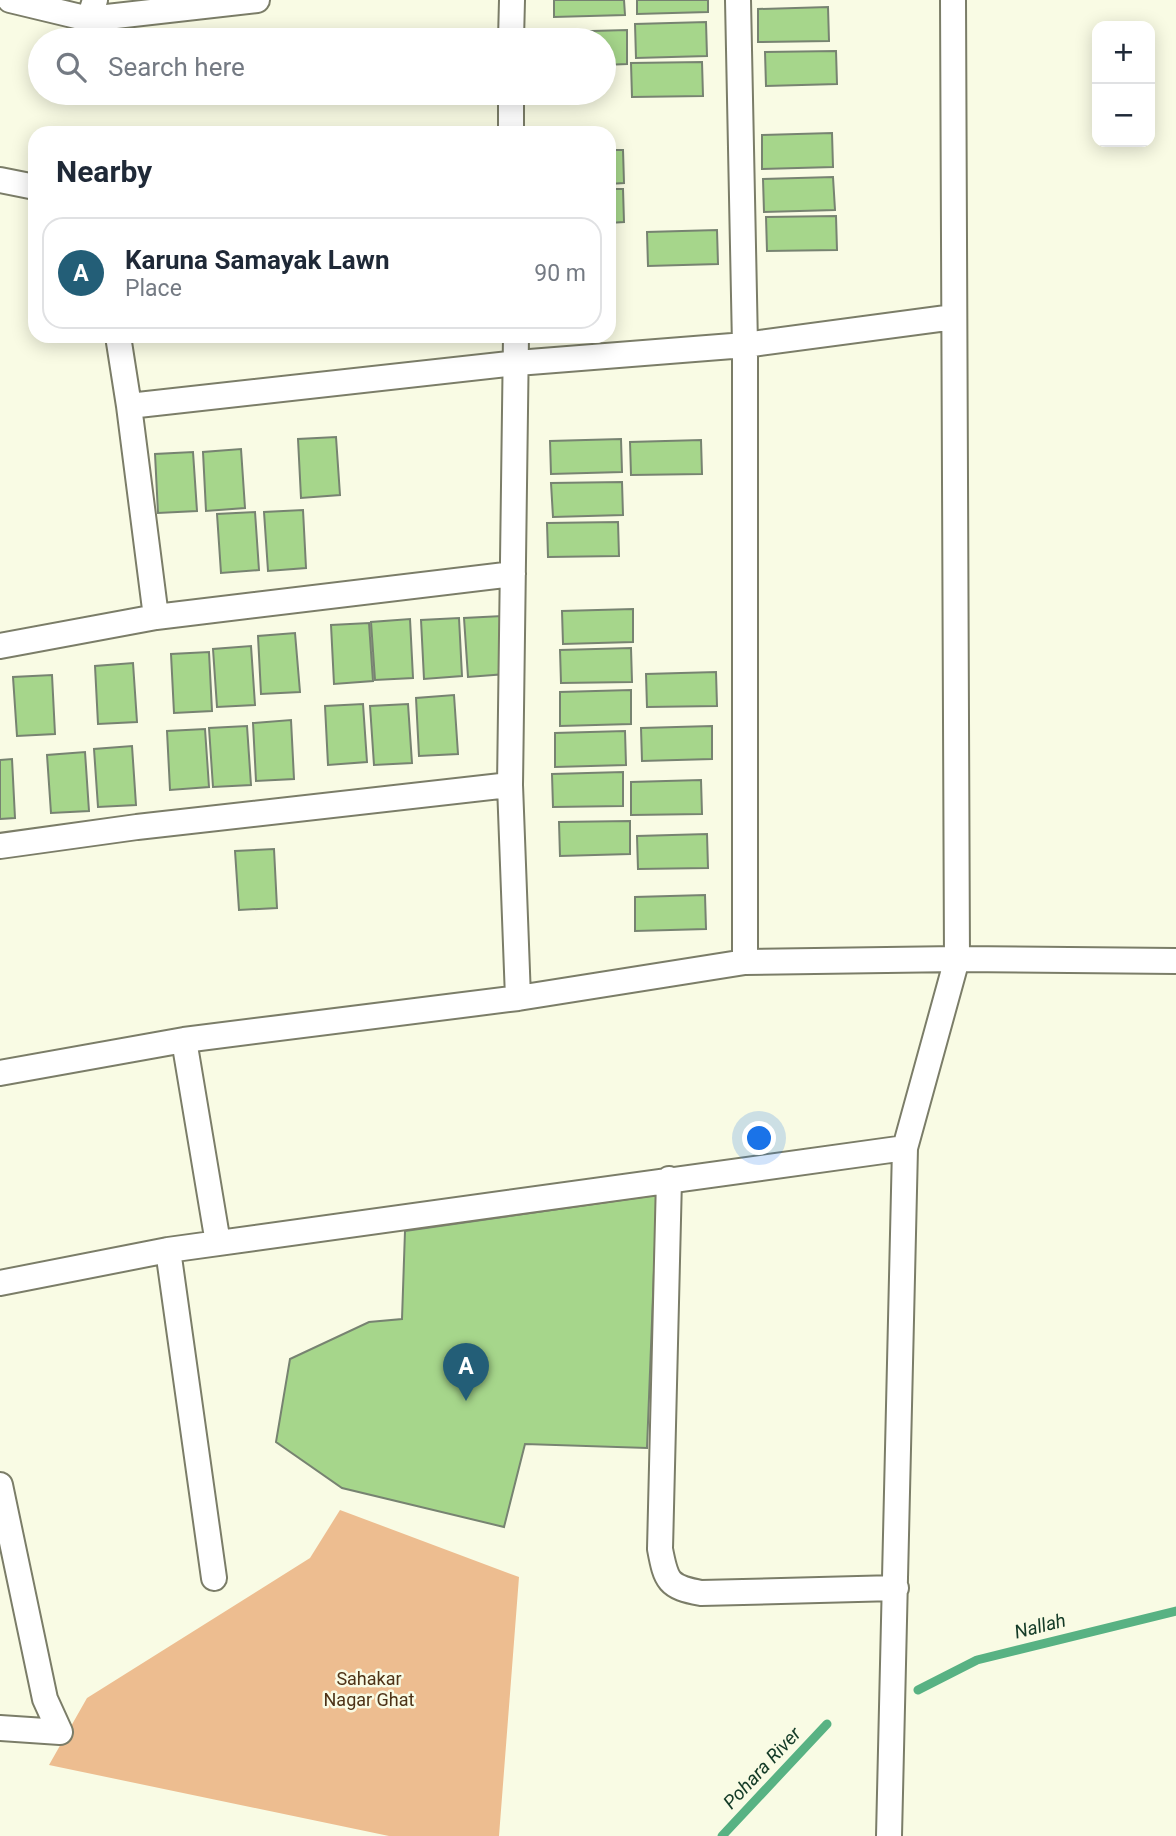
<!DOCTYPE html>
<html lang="en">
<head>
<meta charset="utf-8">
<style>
  :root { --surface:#fff; --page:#f6f6f7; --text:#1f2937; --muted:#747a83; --line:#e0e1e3; --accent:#235e77 }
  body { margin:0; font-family:Roboto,sans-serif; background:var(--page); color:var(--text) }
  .controls { position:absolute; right:21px; top:21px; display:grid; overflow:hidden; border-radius:14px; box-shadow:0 4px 18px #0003 }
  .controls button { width:63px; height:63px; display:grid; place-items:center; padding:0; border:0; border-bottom:2px solid var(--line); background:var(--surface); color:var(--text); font:35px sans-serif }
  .you { position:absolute; left:760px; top:1139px; width:24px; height:24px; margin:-18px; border:5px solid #fff; border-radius:50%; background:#1a73e8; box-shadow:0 0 0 10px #1a73e833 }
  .badge { display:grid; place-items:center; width:46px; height:46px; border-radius:50%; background:var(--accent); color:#fff; font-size:23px; font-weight:700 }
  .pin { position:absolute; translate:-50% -58px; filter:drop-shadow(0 2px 4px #0008) }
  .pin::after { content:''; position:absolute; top:37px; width:24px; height:21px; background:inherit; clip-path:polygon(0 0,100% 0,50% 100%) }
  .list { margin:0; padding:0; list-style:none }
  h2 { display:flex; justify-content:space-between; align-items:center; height:91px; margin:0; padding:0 28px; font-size:30px }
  h2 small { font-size:23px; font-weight:400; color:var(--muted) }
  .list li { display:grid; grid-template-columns:46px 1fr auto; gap:21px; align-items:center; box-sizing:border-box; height:112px; margin:0 14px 14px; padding:0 14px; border:2px solid var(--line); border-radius:21px }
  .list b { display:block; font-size:26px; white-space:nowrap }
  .list p { margin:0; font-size:23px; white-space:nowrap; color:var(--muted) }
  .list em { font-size:23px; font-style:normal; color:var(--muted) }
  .icon { flex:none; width:38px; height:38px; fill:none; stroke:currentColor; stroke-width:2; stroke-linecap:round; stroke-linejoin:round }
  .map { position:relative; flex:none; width:1176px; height:1836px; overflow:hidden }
  .search { position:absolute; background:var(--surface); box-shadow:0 4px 18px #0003; left:28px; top:28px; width:588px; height:77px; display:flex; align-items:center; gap:18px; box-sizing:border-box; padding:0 24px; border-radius:38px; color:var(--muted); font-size:26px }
  .panel { position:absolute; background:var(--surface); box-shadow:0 4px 18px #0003; left:28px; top:126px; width:588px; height:217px; border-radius:21px }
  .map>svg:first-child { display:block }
  .green { fill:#edbd90 }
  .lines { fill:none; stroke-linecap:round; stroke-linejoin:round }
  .stream { stroke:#58b283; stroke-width:9 }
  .building { fill:#a6d68b; stroke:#778371; stroke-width:2 }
  .street-casing { stroke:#7b7d68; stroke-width:28 }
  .street { stroke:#fff; stroke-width:24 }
  .labels { text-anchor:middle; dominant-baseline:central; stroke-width:5; stroke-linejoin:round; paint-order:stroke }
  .park-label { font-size:18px; fill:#4d3216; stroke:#f9fbe4 }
  .water-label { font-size:19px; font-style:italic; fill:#133a26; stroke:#f9fbe4 }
</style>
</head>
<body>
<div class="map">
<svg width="1176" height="1836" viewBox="0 0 1176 1836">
  <rect width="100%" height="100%" fill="#f9fbe4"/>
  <!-- green -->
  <path class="green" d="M340 1510 519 1577 499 1836H389L49 1765 87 1698 310 1558Z"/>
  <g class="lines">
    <!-- stream -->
    <path class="stream" d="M918 1690 977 1660 1176 1611
      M722 1836 827 1724"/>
  </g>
  <!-- building -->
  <path class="building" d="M554 0H624L625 15 554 17Z
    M637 0H708V12L637 14Z
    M828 7 829 41 758 42V9Z
    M706 22 707 56 636 58 635 24Z
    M627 30V64L604 65V40H556V32Z
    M836 51 837 84 766 86 765 52Z
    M702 62 703 96 632 97 631 63Z
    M832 133 833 167 762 169V135Z
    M609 150H623L624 183 609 184Z
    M833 177 835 210 764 212 763 179Z
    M609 189H623L624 222 609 223Z
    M836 216 837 250 767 251 766 217Z
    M717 230 718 264 648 266 647 232Z
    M336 437 340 495 301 498 298 439Z
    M621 439 622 472 551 474 550 441Z
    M701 440 702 474 631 475 630 442Z
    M241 449 245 508 206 511 203 452Z
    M193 452 197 511 158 513 155 454Z
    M622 482 623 515 553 517 551 483Z
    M303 510 306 568 268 571 264 512Z
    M255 512 259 570 221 573 217 514Z
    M618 522 619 556 548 557 547 523Z
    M633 609V642L563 644 562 611Z
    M502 616 506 674 468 677 464 618Z
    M459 618 462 676 424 679 421 620Z
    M410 619 413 678 375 680 371 622Z
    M369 623 373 681 334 684 331 625Z
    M295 633 300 692 261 694 258 636Z
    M251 646 255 705 217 707 213 649Z
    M631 648 632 682 561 683 560 650Z
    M209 652 212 711 174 713 171 654Z
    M133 663 137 722 98 724 95 666Z
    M716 672 717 706 647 707 646 674Z
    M52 675 55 734 17 736 13 677Z
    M631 690V724L560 726V692Z
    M454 695 458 754 419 756 416 698Z
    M363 704 367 762 328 765 325 706Z
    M408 704 412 763 374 765 370 706Z
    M291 720 294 779 256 781 253 723Z
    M247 726 251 785 213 787 209 728Z
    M712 726V759L642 761 641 728Z
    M205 729 209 787 170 790 167 731Z
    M625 731 626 765 555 767V733Z
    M132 746 136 805 98 807 94 749Z
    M85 752 89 811 51 813 47 755Z
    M12 759 15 818 0 819V760Z
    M623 772V806L553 807 552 774Z
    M701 780 702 814 631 815V782Z
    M630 821V854L560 856 559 822Z
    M707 834 708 868 638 869 637 836Z
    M274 849 277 908 239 910 235 851Z
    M705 895 706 929 635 931V897Z
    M657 1195 647 1448 525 1444 504 1527 342 1488 276 1442 290 1359 369 1322 402 1319 405 1231Z"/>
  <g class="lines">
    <!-- street casing -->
    <g class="street-casing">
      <path id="street" d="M10 0 89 19 95 0
        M738 0 745 345V962
        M89 19 257 0
        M511 40 512 0
        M511 133V93
        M0 180 35 187
        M118 336 129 406
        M516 336 510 785 518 998
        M156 617 513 574
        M0 646 156 617 129 406 517 363 745 345 954 317
        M0 846 137 827 510 785
        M184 1040 218 1243
        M0 1073 184 1040 518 998 745 962 957 959 953 0
        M669 1179 660 1549C666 1581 668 1587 701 1593L896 1588
        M168 1250 214 1578
        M0 1283 168 1250 905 1148
        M0 1485 45 1699 60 1732 0 1728
        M889 1836 905 1148 957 959 1176 961"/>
    </g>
    <!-- street -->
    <use href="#street" class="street"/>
  </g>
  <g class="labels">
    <!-- park labels -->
    <g class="park-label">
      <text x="369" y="1678">Sahakar<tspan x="369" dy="21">Nagar Ghat</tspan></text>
    </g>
    <!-- water labels -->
    <g class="water-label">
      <text transform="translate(1040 1626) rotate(-14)">Nallah</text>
      <text transform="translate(762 1768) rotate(-47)">Pohara River</text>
    </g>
  </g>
</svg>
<div class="controls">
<button>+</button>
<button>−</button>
</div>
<div class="you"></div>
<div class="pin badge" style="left:466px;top:1401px">A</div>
<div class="search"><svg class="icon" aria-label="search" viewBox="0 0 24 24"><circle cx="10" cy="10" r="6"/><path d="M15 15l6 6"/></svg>Search here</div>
<section class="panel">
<h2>Nearby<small></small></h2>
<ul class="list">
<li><span class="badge">A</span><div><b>Karuna Samayak Lawn</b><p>Place</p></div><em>90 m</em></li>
</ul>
</section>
</div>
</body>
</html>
